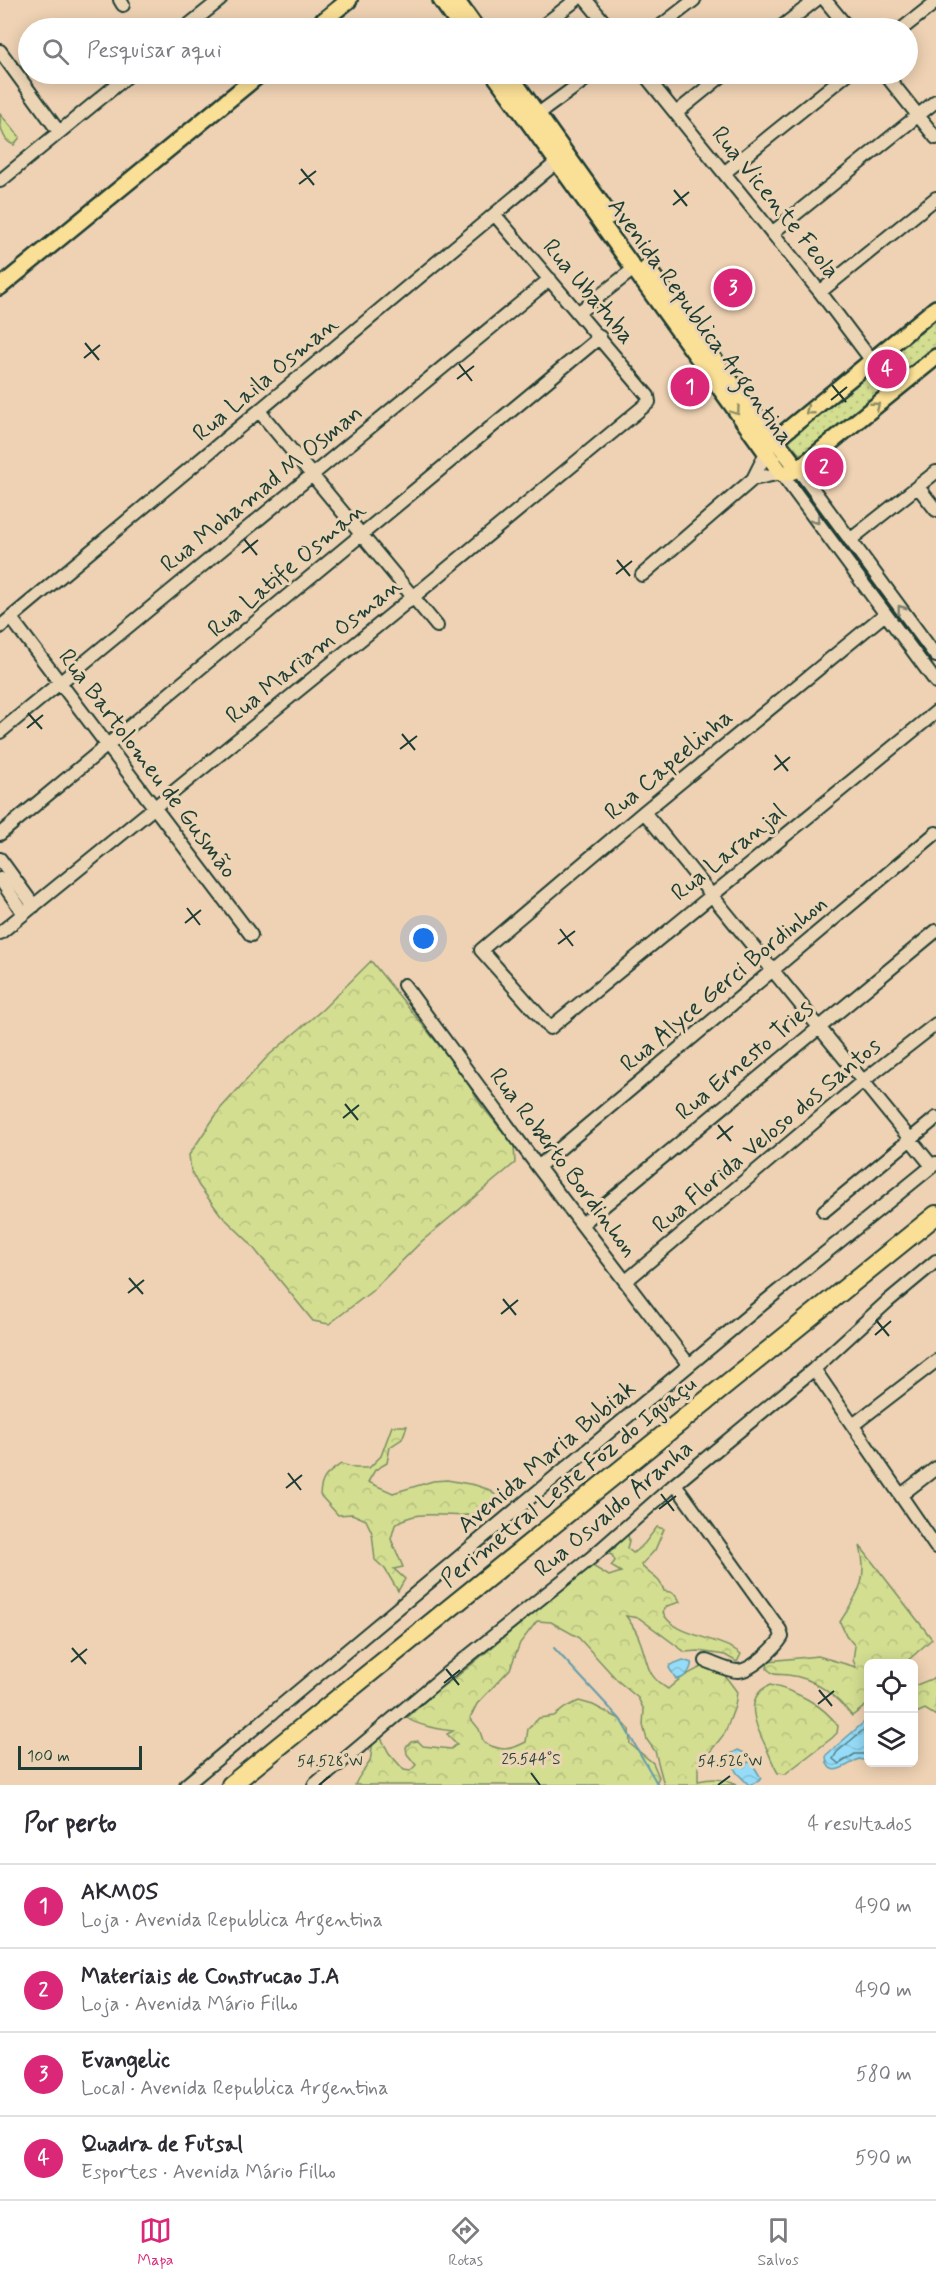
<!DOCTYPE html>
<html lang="pt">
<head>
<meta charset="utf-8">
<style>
  :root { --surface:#fff; --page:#f2f2f3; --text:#2b2b33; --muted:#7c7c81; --line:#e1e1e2; --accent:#db2777 }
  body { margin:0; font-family:Mynerve,sans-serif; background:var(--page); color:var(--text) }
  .controls { position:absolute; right:18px; bottom:18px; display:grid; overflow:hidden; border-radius:9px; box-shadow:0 3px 15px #0003 }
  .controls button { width:54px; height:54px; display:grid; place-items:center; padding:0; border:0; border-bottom:2px solid var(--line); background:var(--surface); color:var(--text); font:30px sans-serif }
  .scale { position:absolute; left:18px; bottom:15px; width:124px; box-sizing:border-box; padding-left:6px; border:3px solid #1f3d34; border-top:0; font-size:16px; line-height:21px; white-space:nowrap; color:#1f3d34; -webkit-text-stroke:4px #ecd5b5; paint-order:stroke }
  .you { position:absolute; left:424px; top:939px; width:21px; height:21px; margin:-15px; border:4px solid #fff; border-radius:50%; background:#1a73e8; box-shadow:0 0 0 9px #1a73e833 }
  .badge { display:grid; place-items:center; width:39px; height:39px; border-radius:50%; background:var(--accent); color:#fff; font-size:20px; font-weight:700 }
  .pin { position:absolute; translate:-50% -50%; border:3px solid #fff; box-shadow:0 2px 6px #0006 }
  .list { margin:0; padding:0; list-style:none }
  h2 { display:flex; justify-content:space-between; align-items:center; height:78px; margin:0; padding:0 24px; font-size:26px }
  h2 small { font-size:20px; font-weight:400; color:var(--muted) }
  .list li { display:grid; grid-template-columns:39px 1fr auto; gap:18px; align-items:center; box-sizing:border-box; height:84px; padding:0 24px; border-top:2px solid var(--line) }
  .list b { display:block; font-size:22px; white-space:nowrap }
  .list p { margin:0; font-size:20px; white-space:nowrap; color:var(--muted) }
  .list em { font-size:20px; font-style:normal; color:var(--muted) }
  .icon { flex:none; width:33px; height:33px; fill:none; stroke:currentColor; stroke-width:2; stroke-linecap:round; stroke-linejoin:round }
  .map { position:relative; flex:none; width:936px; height:1785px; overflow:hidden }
  .search { position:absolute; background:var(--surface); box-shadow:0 3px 15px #0003; left:18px; right:18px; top:18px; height:66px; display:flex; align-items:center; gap:15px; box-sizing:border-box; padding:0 21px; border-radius:33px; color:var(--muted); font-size:22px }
  .sheet { height:414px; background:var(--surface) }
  nav { display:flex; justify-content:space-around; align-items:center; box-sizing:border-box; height:84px; border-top:2px solid var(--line); background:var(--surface); font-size:16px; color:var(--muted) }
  nav a { display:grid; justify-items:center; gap:3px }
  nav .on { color:var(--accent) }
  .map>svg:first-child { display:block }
  .forest { fill:url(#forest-crowns); stroke:#798e62; stroke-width:1.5 }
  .park { fill:url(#park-dots); stroke:#798e62; stroke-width:1.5 }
  .water { fill:url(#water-waves); stroke:#669caa; stroke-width:1.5 }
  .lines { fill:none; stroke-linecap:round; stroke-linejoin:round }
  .shore { stroke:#4f7d82; stroke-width:1.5 }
  .stream { stroke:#669caa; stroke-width:2 }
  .minor-casing { stroke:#1f3d34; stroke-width:16 }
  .major-casing { stroke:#1f3d34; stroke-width:20 }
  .highway-casing { stroke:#1f3d34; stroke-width:22 }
  .minor { stroke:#ecd5b5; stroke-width:12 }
  .major { stroke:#fadf96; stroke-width:15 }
  .highway { stroke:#fadf96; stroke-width:18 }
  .oneway { stroke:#8c8e65 }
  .oneway2 { stroke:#7b816e }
  .ticks { fill:none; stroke:#1f3d34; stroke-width:2 }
  .labels { text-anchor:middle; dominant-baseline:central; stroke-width:6; stroke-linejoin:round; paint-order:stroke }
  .street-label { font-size:24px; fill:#1f3d34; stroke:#ecd5b5 }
  .ticks-label { font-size:15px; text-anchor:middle; fill:#1f3d34; stroke:#ecd5b5; stroke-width:6; stroke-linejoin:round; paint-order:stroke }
</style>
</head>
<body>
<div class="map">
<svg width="936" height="1785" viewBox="0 0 936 1785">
  <defs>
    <pattern id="forest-crowns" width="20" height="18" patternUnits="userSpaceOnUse" patternTransform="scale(1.5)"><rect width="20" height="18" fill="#d3de91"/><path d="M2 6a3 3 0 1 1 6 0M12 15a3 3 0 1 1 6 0" fill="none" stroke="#b5bf7e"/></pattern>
    <pattern id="park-dots" width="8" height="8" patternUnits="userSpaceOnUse" patternTransform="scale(1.5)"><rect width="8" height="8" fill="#d3de91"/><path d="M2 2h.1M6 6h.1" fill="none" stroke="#b5bf7e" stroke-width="1.8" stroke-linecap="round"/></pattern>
    <pattern id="water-waves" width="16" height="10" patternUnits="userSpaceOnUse" patternTransform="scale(1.5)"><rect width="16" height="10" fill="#96dcf8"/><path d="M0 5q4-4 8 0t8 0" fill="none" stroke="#81bed5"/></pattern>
  </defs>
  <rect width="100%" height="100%" fill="#efd2b3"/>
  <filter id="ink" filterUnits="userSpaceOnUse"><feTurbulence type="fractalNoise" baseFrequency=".0167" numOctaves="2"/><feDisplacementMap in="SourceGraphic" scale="12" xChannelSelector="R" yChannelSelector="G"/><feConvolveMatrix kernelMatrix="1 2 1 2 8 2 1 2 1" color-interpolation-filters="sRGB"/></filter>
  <g filter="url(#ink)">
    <!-- forest -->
    <path class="forest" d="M0 114 20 137 14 145C2 141 0 126 0 114Z
      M371 961 463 1075 481 1105 514 1145 515 1163 422 1241 372 1291 329 1324 313 1321 247 1240 221 1215 199 1186 191 1171 189 1155 220 1109 268 1056 323 1009Z
      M392 1426H407L402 1439 390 1447 387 1463 375 1470 368 1482 393 1493 433 1481 447 1480 475 1485 490 1490 500 1500C492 1505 484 1511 474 1514 447 1520 420 1506 395 1525L391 1539 403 1567 394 1569 405 1579 398 1591 385 1569 375 1560 372 1533 366 1520 352 1514 338 1515 320 1495C321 1477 327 1474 341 1464L355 1468H369L381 1456Z
      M657 1527 664 1529 655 1550 641 1565C649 1575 661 1578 664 1591 673 1592 677 1594 680 1602L667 1606 663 1612C671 1636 721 1637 741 1654L737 1662 725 1655 698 1651 685 1652 639 1618 626 1616C632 1624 637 1632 640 1641 649 1664 645 1675 668 1689 682 1675 691 1673 707 1664L720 1669 737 1692 735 1706 725 1733 698 1767V1781C713 1778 722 1778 736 1785H664L655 1751 647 1740 643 1725 644 1710 638 1698 618 1681 578 1637 551 1622 537 1621 520 1643 510 1669 477 1704 470 1718 479 1729 484 1743C501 1751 509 1751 526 1742L528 1729 539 1718 554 1716 566 1707 579 1701 593 1705 620 1719 629 1729 630 1744 653 1763 659 1777 655 1785H355C358 1776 364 1771 369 1763 374 1752 368 1743 380 1736L389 1753 404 1770 410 1771 416 1765 407 1754 406 1747 411 1742 418 1741 423 1746 451 1749 457 1744 447 1734 453 1731C441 1730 416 1725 407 1718L443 1685 454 1679 591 1565 609 1576 621 1572 611 1566 615 1561 612 1555 605 1553 606 1550 615 1548 621 1536 628 1534 629 1541 627 1548 633 1553 644 1544Z
      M860 1546 932 1639 905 1663 868 1664V1704L852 1716C837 1697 814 1677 788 1675 783 1674 779 1675 774 1674L767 1669 768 1661 818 1656 856 1667 853 1660 855 1646 846 1635 840 1622C857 1594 869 1582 860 1546Z
      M936 1677V1716L925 1709 914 1714V1686Z
      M770 1685C795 1691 823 1704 838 1726L837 1733 832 1738 785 1774 778 1773C773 1765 770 1756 766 1747 756 1727 742 1697 770 1685Z"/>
    <!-- park -->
    <path class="park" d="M936 315V347L801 456 785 437Z"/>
    <!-- water -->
    <path class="water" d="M683 1660 692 1663C690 1671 685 1679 676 1679L669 1668 670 1665Z
      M868 1719V1761L859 1759C849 1763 827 1783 826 1755Z
      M738 1750 744 1753 741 1765 744 1767 748 1762 752 1763 761 1778 759 1781 749 1785 737 1773 728 1758 729 1755Z"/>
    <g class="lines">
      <!-- shore -->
      <path class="shore" d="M868 1726 837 1752 833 1759 839 1764 855 1754H868"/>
      <!-- stream -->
      <path class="stream" d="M554 1648 620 1719 658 1785"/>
      <!-- minor casing -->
      <g class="minor-casing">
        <path id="minor" d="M120 0 123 5
          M586 0 609 28
          M825 0 848 28
          M185 28 220 0
          M540 28 576 0
          M658 28 694 0
          M780 28 816 0
          M903 28 936 2
          M0 51 59 132
          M644 74 820 292 872 361
          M885 74 936 138
          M676 113 724 74
          M530 116 538 114 593 74
          M724 173 847 74
          M0 181 130 74
          M772 233 936 101
          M820 292 936 198
          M579 312 635 268
          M259 411 437 626
          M798 469 936 656
          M753 479 781 473 936 682
          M918 487 936 510
          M850 540 936 472
          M642 575 753 479 766 453
          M885 614 644 812 481 950 550 1028 936 712
          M11 618 251 935
          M0 627 563 157
          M0 732 550 279
          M644 812 932 1166
          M0 834 600 337
          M0 859 34 906
          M0 879 24 914
          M0 933 413 597 649 402 648 396 495 215
          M404 985 538 1167 689 1365
          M538 1167 936 833
          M824 1211 936 1118
          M582 1224 936 931
          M626 1281 863 1081 936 1024
          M814 1369 936 1547
          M853 1425 936 1361
          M675 1484 780 1630 782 1637C775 1648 751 1671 738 1671 728 1671 715 1664 706 1661
          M901 1495 936 1468
          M186 1785 766 1301 936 1163
          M314 1785 446 1674 591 1558 675 1484 814 1369 888 1301 936 1261"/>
      </g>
      <!-- major casing -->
      <g class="major-casing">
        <path id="major" d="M441 0 461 28
          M456 0 476 28
          M314 28 349 0
          M494 74 781 473H788L798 469 936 357
          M509 74 610 216
          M647 268 718 365 798 469
          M0 287 260 74
          M769 445 936 308"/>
      </g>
      <!-- highway casing -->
      <g class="highway-casing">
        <path id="highway" d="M231 1785 936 1215"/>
      </g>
      <!-- minor -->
      <use href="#minor" class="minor"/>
      <!-- major -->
      <use href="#major" class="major"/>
      <!-- highway -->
      <use href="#highway" class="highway"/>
    </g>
    <!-- one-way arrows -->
    <defs><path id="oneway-chevron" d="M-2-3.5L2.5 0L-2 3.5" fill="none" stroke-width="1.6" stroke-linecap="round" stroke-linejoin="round" transform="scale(1.5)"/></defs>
    <g class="oneway">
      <use href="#oneway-chevron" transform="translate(876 406) rotate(-39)"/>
      <use href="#oneway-chevron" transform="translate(736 411) rotate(55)"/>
      <use href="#oneway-chevron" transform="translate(809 411) rotate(141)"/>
    </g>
    <g class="oneway2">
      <use href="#oneway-chevron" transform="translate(816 520) rotate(53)"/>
      <use href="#oneway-chevron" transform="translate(901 609) rotate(-127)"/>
    </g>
  </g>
  <!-- ticks -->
  <path class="ticks" d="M301 169 314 185M299 184 316 171M674 190 687 206M673 205 689 192M85 343 99 360M84 358 100 345M459 364 472 381M457 379 474 366M832 385 846 402M831 400 847 387M244 539 257 555M242 553 258 540M617 560 630 576M616 574 632 561M28 713 42 729M27 728 43 715M402 734 415 750M400 749 417 736M775 755 788 771M774 770 790 757M187 908 200 925M185 923 201 910M560 929 573 946M558 944 575 931M345 1104 358 1120M343 1118 359 1105M718 1125 731 1141M717 1139 733 1126M129 1278 143 1294M128 1293 144 1280M503 1299 516 1315M501 1314 518 1300M876 1320 889 1336M875 1335 891 1321M288 1473 301 1490M286 1488 302 1475M661 1494 674 1511M659 1509 676 1496M72 1648 86 1664M71 1662 87 1649M446 1669 459 1685M444 1683 460 1670M819 1690 832 1706M818 1704 834 1691M531 1773 540 1785M319 1785 330 1776M718 1785 730 1776"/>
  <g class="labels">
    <!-- street labels -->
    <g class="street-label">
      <text transform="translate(775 203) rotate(51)">Rua Vicente Feola</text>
      <text transform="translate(588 292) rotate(50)">Rua Ubatuba</text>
      <text transform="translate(700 322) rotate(54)">Avenida Republica Argentina</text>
      <text transform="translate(266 379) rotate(-40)">Rua Laila Osman</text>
      <text transform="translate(262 489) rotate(-39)">Rua Mohamad M Osman</text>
      <text transform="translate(287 570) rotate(-40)">Rua Latife Osman</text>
      <text transform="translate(314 651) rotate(-39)">Rua Mariam Osman</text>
      <text transform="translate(147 764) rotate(53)">Rua Bartolomeu de Gusmão</text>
      <text transform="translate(669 765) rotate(-40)">Rua Capeelinha</text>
      <text transform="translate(729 853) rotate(-39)">Rua Laranjal</text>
      <text transform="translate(724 984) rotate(-40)">Rua Alyce Gerci Bordinhon</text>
      <text transform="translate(745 1061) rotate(-40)">Rua Ernesto Tries</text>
      <text transform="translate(767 1136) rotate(-40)">Rua Florida Veloso dos Santos</text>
      <text transform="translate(563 1163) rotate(53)">Rua Roberto Bordinhon</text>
      <text transform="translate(547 1457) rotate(-40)">Avenida Maria Bubiak</text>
      <text transform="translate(569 1482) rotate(-39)">Perimetral Leste Foz do Iguaçu</text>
      <text transform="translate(614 1509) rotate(-40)">Rua Osvaldo Aranha</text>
    </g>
  </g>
  <g class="ticks-label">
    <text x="531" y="1764">25.544°S</text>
    <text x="330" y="1766">54.528°W</text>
    <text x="730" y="1766">54.526°W</text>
  </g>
</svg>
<div class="controls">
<button><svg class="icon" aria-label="locate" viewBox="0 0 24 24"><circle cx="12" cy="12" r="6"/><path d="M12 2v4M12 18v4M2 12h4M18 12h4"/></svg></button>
<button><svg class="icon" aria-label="layers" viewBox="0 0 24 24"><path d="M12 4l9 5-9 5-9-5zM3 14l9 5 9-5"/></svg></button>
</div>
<div class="scale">100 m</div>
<div class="you"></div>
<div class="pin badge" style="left:690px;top:387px">1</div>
<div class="pin badge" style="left:824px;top:467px">2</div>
<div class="pin badge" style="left:733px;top:288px">3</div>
<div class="pin badge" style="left:887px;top:369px">4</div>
<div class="search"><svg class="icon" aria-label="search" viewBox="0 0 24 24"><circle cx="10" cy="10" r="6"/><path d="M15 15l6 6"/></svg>Pesquisar aqui</div>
</div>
<section class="sheet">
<h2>Por perto<small>4 resultados</small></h2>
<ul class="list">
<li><span class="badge">1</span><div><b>AKMOS</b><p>Loja · Avenida Republica Argentina</p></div><em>490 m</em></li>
<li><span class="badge">2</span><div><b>Materiais de Construcao J.A</b><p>Loja · Avenida Mário Filho</p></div><em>490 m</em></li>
<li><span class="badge">3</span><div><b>Evangelic</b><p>Local · Avenida Republica Argentina</p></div><em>580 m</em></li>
<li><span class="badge">4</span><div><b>Quadra de Futsal</b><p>Esportes · Avenida Mário Filho</p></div><em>590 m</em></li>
</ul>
</section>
<nav>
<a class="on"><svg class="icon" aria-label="map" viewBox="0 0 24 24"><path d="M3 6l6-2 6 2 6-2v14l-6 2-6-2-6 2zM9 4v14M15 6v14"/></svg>Mapa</a>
<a><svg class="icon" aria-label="directions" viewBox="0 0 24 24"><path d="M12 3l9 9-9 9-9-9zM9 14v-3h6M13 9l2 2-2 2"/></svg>Rotas</a>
<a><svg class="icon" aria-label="saved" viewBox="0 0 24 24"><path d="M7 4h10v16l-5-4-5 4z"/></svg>Salvos</a>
</nav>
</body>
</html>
